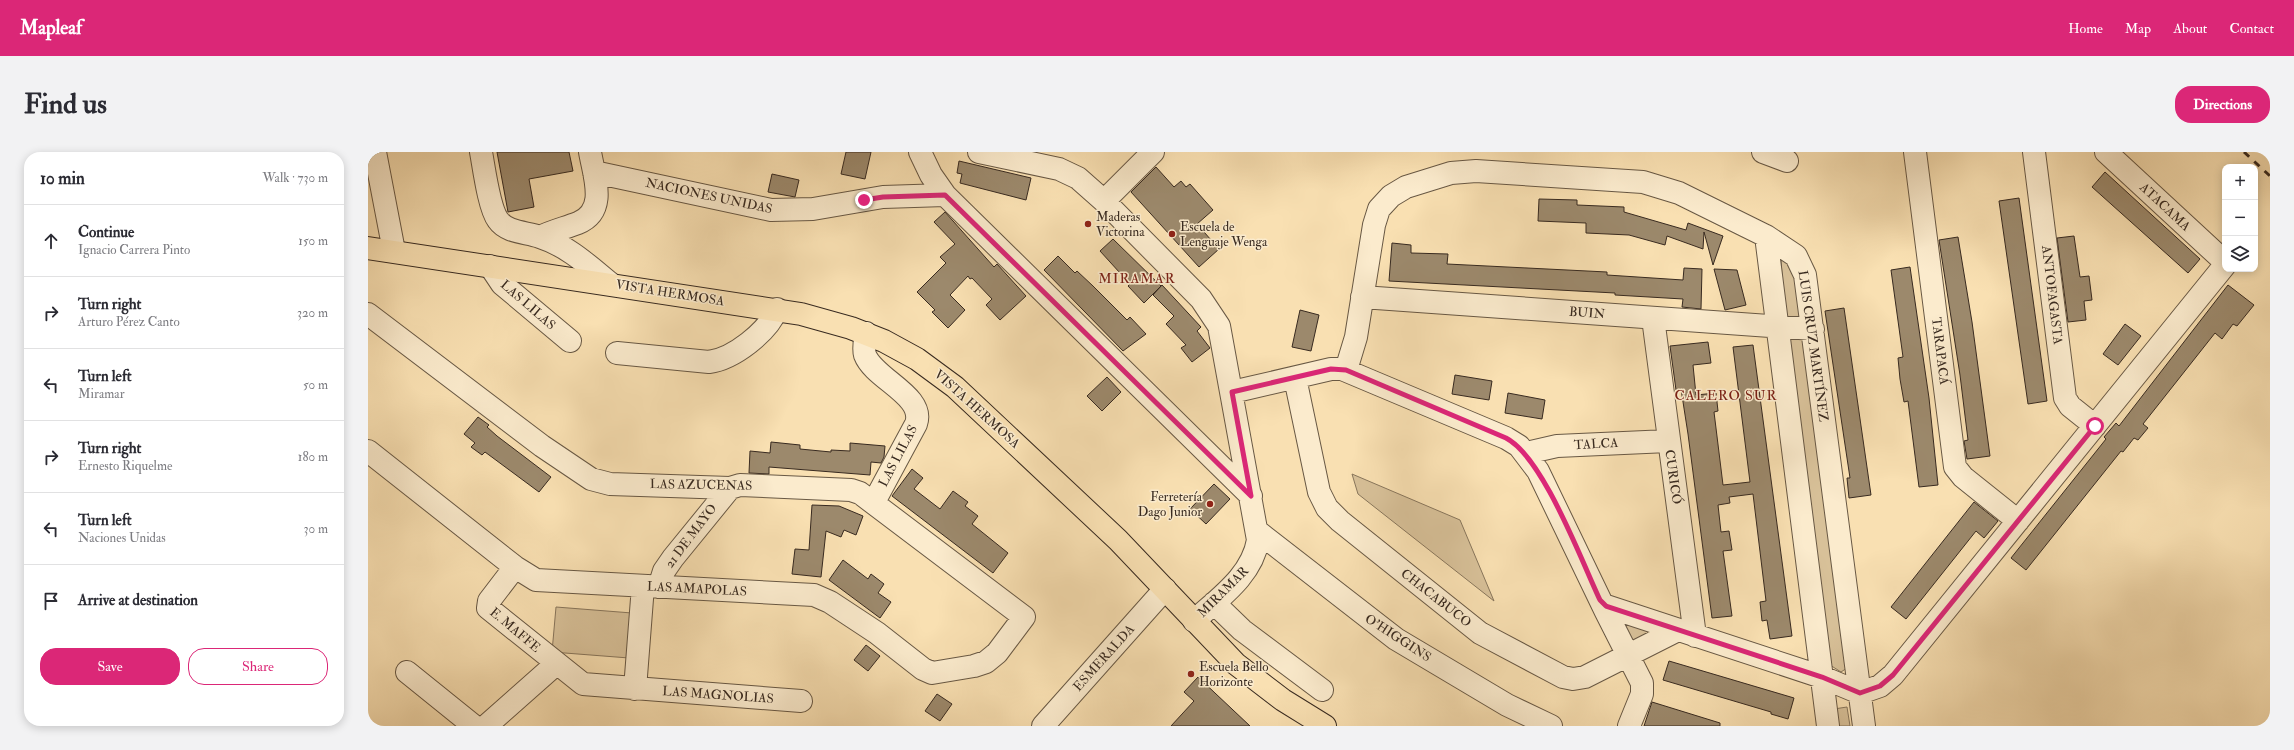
<!DOCTYPE html>
<html lang="en">
<head>
<meta charset="utf-8">
<style>
  :root { --surface:#fff; --page:#f2f2f3; --text:#2b2b33; --muted:#7c7c81; --line:#e1e1e2; --accent:#db2777 }
  body { margin:0; font-family:"IM FELL Double Pica",serif; background:var(--page); color:var(--text) }
  .controls { position:absolute; right:12px; top:12px; display:grid; overflow:hidden; border-radius:8px; box-shadow:0 2px 10px #0003 }
  .controls button { width:36px; height:36px; display:grid; place-items:center; padding:0; border:0; border-bottom:1px solid var(--line); background:var(--surface); color:var(--text); font:20px sans-serif }
  .stop { position:absolute; width:12px; height:12px; margin:-9px; border:3px solid #db2777; border-radius:50%; background:#fff }
  .stop.end { background:#db2777; border-color:#fff; box-shadow:0 1px 4px #0008 }
  .list { margin:0; padding:0; list-style:none }
  h2 { display:flex; justify-content:space-between; align-items:center; height:52px; margin:0; padding:0 16px; font-size:17px }
  h2 small { font-size:13px; font-weight:400; color:var(--muted) }
  .list li { display:grid; grid-template-columns:26px 1fr auto; gap:12px; align-items:center; box-sizing:border-box; height:72px; padding:0 16px; border-top:1px solid var(--line) }
  .list b { display:block; font-size:15px; white-space:nowrap }
  .list p { margin:0; font-size:13px; white-space:nowrap; color:var(--muted) }
  .list em { font-size:13px; font-style:normal; color:var(--muted) }
  .actions { display:flex; gap:8px; padding:12px 16px }
  .actions a { flex:1; padding:9px 0; border:1px solid var(--accent); border-radius:16px; text-align:center; font-size:14px; color:var(--accent) }
  .actions .main { background:var(--accent); color:#fff }
  .icon { flex:none; width:22px; height:22px; fill:none; stroke:currentColor; stroke-width:2; stroke-linecap:round; stroke-linejoin:round }
  .map { position:relative; flex:none; width:1902px; height:574px; overflow:hidden; border-radius:16px }
  header { display:flex; align-items:center; gap:24px; box-sizing:border-box; height:56px; padding:0 20px; background:var(--accent); color:#fff }
  header strong { font-size:19px }
  nav { display:flex; gap:22px; margin-inline-start:auto; font-size:14px }
  .intro { display:flex; align-items:center; justify-content:space-between; box-sizing:border-box; height:96px; padding:0 24px }
  h1 { margin:0; font-size:28px }
  .button { padding:10px 18px; border-radius:16px; background:var(--accent); color:#fff; font-size:14px; font-weight:700 }
  main { display:flex; gap:24px; padding:0 24px }
  aside { flex:1; background:var(--surface); border-radius:16px; box-shadow:0 2px 10px #0003 }
  .map>svg:first-child { display:block }
  .green { fill:#d8c199; stroke:#88765c }
  .building { fill:#9c896c; stroke:#382a20 }
  .lines { fill:none; stroke-linecap:round; stroke-linejoin:round }
  .minor-casing { stroke:#685844; stroke-width:24 }
  .major-casing { stroke:#382a20; stroke-width:24 }
  .minor { stroke:#fbebcd; stroke-width:22 }
  .major { stroke:#f9e0b2; stroke-width:22 }
  .rail { stroke:#382a20; stroke-width:3; stroke-dasharray:7 7; stroke-linecap:butt }
  .route { stroke:#db2777; stroke-width:5 }
  .poi-dot { fill:#8f2418; stroke:#fbebcd; stroke-width:1.5 }
  .labels { text-anchor:middle; dominant-baseline:central; stroke-width:3; stroke-linejoin:round; paint-order:stroke }
  .street-label { font-size:13px; fill:#382a20; stroke:#fbebcd }
  .poi-label { font-size:13px; fill:#382a20; stroke:#fbebcd; text-anchor:start }
  .neighbourhood-label { font-size:14px; letter-spacing:1px; fill:#7a1f14; stroke:#fbebcd }
</style>
</head>
<body>
<header>
<strong>Mapleaf</strong>
<nav><a>Home</a><a>Map</a><a>About</a><a>Contact</a></nav>
</header>
<div class="intro"><h1>Find us</h1><a class="button">Directions</a></div>
<main>
<aside>
<h2>10 min<small>Walk · 730 m</small></h2>
<ul class="list">
<li><svg class="icon" aria-label="ahead" viewBox="0 0 24 24"><path d="M12 20V5M6 11l6-6 6 6"/></svg><div><b>Continue</b><p>Ignacio Carrera Pinto</p></div><em>150 m</em></li>
<li><svg class="icon" aria-label="right" viewBox="0 0 24 24"><path d="M7 20v-9h11M14 6l5 5-5 5"/></svg><div><b>Turn right</b><p>Arturo Pérez Canto</p></div><em>320 m</em></li>
<li><svg class="icon" aria-label="left" viewBox="0 0 24 24"><path d="M17 20v-9H6M10 6l-5 5 5 5"/></svg><div><b>Turn left</b><p>Miramar</p></div><em>50 m</em></li>
<li><svg class="icon" aria-label="right" viewBox="0 0 24 24"><path d="M7 20v-9h11M14 6l5 5-5 5"/></svg><div><b>Turn right</b><p>Ernesto Riquelme</p></div><em>180 m</em></li>
<li><svg class="icon" aria-label="left" viewBox="0 0 24 24"><path d="M17 20v-9H6M10 6l-5 5 5 5"/></svg><div><b>Turn left</b><p>Naciones Unidas</p></div><em>30 m</em></li>
<li><svg class="icon" aria-label="arrive" viewBox="0 0 24 24"><path d="M6 21V4h12l-3 4 3 4H6"/></svg><div><b>Arrive at destination</b></div></li>
</ul>
<div class="actions"><a class="main">Save</a><a>Share</a></div>
</aside>
<div class="map">
<svg width="1902" height="574" viewBox="0 0 1902 574">
  <rect width="100%" height="100%" fill="#f9e0b2"/>
  <filter id="stains"><feTurbulence type="fractalNoise" baseFrequency=".005" numOctaves="4"/><feColorMatrix values="0 0 0 0 .2 0 0 0 0 .09 0 0 0 0 .02 0 0 0 .5 -.17"/></filter>
  <radialGradient id="worn" r=".72"><stop offset=".6" stop-color="#630" stop-opacity="0"/><stop offset="1" stop-color="#630" stop-opacity=".3"/></radialGradient>
  <!-- green -->
  <path class="green" d="M1413 106 1424 109 1432 164 1430 166 1419 165 1416 160Z
    M1424 184 1435 186 1479 516 1473 520 1462 513 1421 186Z
    M984 322 1092 368 1126 449 990 342Z
    M188 455 264 461 261 506 184 500Z
    M1251 469 1277 478 1281 482 1269 494Z
    M1479 555 1482 574H1469L1466 557Z"/>
  <!-- building -->
  <path class="building" d="M129 0H201L205 19 161 27 166 55 140 60Z
    M478 0H503L497 27 473 22Z
    M591 9 663 26 658 48 592 31 594 22 589 21Z
    M788 15 806 35 813 29 818 35 822 32 845 58 829 72 851 97 831 115 763 40Z
    M1737 20 1832 107 1820 121 1724 35Z
    M404 22 431 28 427 45 400 40Z
    M1651 46 1679 249 1660 252 1631 49Z
    M1171 47 1209 48V53L1256 55V60L1318 78 1320 71 1355 84 1345 113 1336 80 1335 97 1299 84 1297 93 1261 83 1218 81V71L1170 69Z
    M577 60 626 115 629 112 658 144 632 168 618 153 624 147 604 126 602 127 600 124 582 143 597 158 580 176 564 160 567 158 549 140 578 111 572 105 587 92 566 70Z
    M1706 84 1712 125 1721 124 1724 148 1716 149 1718 168 1700 170 1689 86Z
    M1590 85 1604 170 1622 304 1599 307 1596 289 1600 288 1592 223 1571 88Z
    M745 87 793 134 776 151 760 134 762 132 732 99Z
    M1024 91 1043 93V101L1080 102 1079 112 1239 120V123L1315 128 1316 116 1334 117 1333 157 1314 155 1315 147 1247 143V141L1021 129Z
    M690 104 707 121 709 119 725 134 759 168 762 165 778 182 755 199 676 118Z
    M1542 115 1561 246 1570 333 1551 335 1540 249 1536 250 1532 227 1530 206 1535 205 1523 118Z
    M1346 117 1369 118 1378 153 1357 158Z
    M794 133 833 175 829 179 842 196 824 210 813 196 818 193 798 172 806 164 785 143Z
    M1860 133 1886 153 1869 174 1865 172 1854 187 1847 181 1775 272 1780 276 1770 288 1766 286 1755 300 1753 299 1658 418 1643 406 1738 287 1736 285 1748 271 1751 274Z
    M1476 156 1503 343 1481 346 1479 326H1482L1457 159Z
    M932 158 951 163 943 199 924 195Z
    M1757 172 1773 184 1750 213 1735 202Z
    M1340 190 1343 211 1325 213 1328 243 1348 241 1350 259 1346 260 1355 333 1382 330 1365 195 1385 193 1424 484 1402 487 1399 468 1394 469 1392 450 1398 449 1385 342 1361 345 1362 351 1350 353 1353 380 1361 379 1364 398 1355 399 1364 464 1344 466 1320 282 1313 237 1308 238 1302 194Z
    M1087 223 1124 229 1121 248 1084 242Z
    M739 225 753 240 734 259 719 244Z
    M1140 241 1177 248 1174 267 1137 261Z
    M110 265 121 273 119 275 129 284 183 325 171 340 117 300 114 303 103 295 107 291 96 282Z
    M403 290 432 293V297L463 300V298L482 299V291L517 294 516 305 513 311 503 310 502 323 401 315V322L381 321 382 299 402 301Z
    M544 317 555 326 546 337 572 357 585 339 600 350 597 354 610 364 604 372 640 401 625 421 524 344Z
    M846 332 862 347 838 372 822 357Z
    M1606 350 1630 369 1616 386 1608 379 1538 467 1523 455Z
    M444 353 471 354 495 364 488 383 476 378 473 385 458 379 453 425 424 422 427 397 441 398Z
    M475 408 500 427 503 422 516 432 510 441 523 450 512 466 461 428Z
    M498 493 512 504 500 519 486 508Z
    M1301 509 1426 546 1420 567 1403 562V560L1295 528Z
    M830 525 882 574H803L826 549 816 540Z
    M569 542 584 552 572 569 557 559Z
    M1284 550 1352 571V574H1276Z"/>
  <g class="lines">
    <!-- minor casing -->
    <g class="minor-casing">
      <path id="minor" d="M7 0 26 99
        M113 0C116 16 121 56 130 68 139 81 159 80 172 85 200 94 221 114 243 132
        M552 0 563 23 577 43 883 344
        M611 0 691 17 710 26 736 49 833 147 851 174 890 388C884 424 851 446 826 469
        M1395 0 1419 9
        M1547 0 1587 315 1595 325 1650 369
        M1666 0 1697 246 1702 254 1727 274
        M1738 0 1857 110
        M226 20 403 58 445 57 515 45 577 43
        M736 49 785 0
        M1398 84 1460 574
        M172 85C184 79 197 76 210 71 240 59 226 24 222 0
        M122 114 134 132 202 189
        M994 145 1445 177
        M0 162 174 294 223 327 242 332 362 336 372 333 483 338 492 341 656 465 629 501 618 510 606 514 564 521 555 517 509 481 462 450 446 443 168 428 147 415 0 299
        M1285 166 1327 484
        M498 181C497 188 495 196 497 203 506 227 558 244 548 272L506 350
        M249 201 341 210C365 207 400 180 409 157
        M978 218 988 185 1006 73 1011 57 1023 44 1038 35 1083 21 1108 19 1275 30 1311 41 1398 84 1428 104 1437 123 1496 574
        M927 226 951 340 959 356 972 369 1112 481 1195 525 1205 527 1217 525 1310 478
        M864 240 963 217H974L1138 286 1151 294 1170 319 1238 460 1274 531V542L1261 574
        M1158 301 1189 294 1300 289
        M889 379 1028 487 1139 553 1183 574
        M147 415 121 449 120 456 215 532 433 549
        M291 435 296 419 305 406 362 336
        M846 451 874 478 954 538
        M1235 453 1454 525 1492 541 1512 534 1525 523 1857 113
        M39 520 106 574
        M267 537 275 434
        M118 574 188 512
        M675 574 797 437"/>
    </g>
    <!-- major casing -->
    <g class="major-casing">
      <path id="major" d="M0 96 433 162 483 176 516 189 549 207 587 235 750 388 868 512 915 548 957 574"/>
    </g>
    <!-- minor -->
    <use href="#minor" class="minor"/>
    <!-- major -->
    <use href="#major" class="major"/>
    <!-- rail -->
    <path class="rail" d="M1876 0 1902 24"/>
  </g>
  <g class="lines">
    <!-- route -->
    <path class="route" d="M496 48 515 45 577 43 883 344 864 240 963 217 978 218 1138 286C1175 305 1213 408 1232 448L1238 454 1454 525 1492 541 1512 534 1525 523 1727 274"/>
  </g>
  <!-- markers -->
  <g class="poi-dot">
    <circle cx="720" cy="72" r="4"/>
    <circle cx="804" cy="82" r="4"/>
    <circle cx="842" cy="352" r="4"/>
    <circle cx="823" cy="522" r="4"/>
  </g>
  <g class="labels">
    <!-- street labels -->
    <g class="street-label">
      <text transform="translate(341 44) rotate(12)">NACIONES UNIDAS</text>
      <text transform="translate(1797 55) rotate(43)">ATACAMA</text>
      <text transform="translate(302 141) rotate(9)">VISTA HERMOSA</text>
      <text transform="translate(1684 143) rotate(83)">ANTOFAGASTA</text>
      <text transform="translate(160 153) rotate(41)">LAS LILAS</text>
      <text transform="translate(1219 161) rotate(4)">BUIN</text>
      <text transform="translate(1445 194) rotate(82)">LUIS CRUZ MARTÍNEZ</text>
      <text transform="translate(1572 199) rotate(83)">TARAPACÁ</text>
      <text transform="translate(609 257) rotate(42)">VISTA HERMOSA</text>
      <text transform="translate(1228 292) rotate(-3)">TALCA</text>
      <text transform="translate(530 304) rotate(-62)">LAS LILAS</text>
      <text transform="translate(1305 325) rotate(82)">CURICÓ</text>
      <text transform="translate(333 333) rotate(1)">LAS AZUCENAS</text>
      <text transform="translate(323 384) rotate(-53)">21 DE MAYO</text>
      <text transform="translate(329 437) rotate(3)">LAS AMAPOLAS</text>
      <text transform="translate(855 440) rotate(-45)">MIRAMAR</text>
      <text transform="translate(1068 446) rotate(38)">CHACABUCO</text>
      <text transform="translate(147 478) rotate(40)">E. MAFFE</text>
      <text transform="translate(1030 486) rotate(33)">O'HIGGINS</text>
      <text transform="translate(736 506) rotate(-48)">ESMERALDA</text>
      <text transform="translate(350 543) rotate(4)">LAS MAGNOLIAS</text>
    </g>
    <!-- poi labels -->
    <g class="poi-label">
      <text x="728" y="65">Maderas<tspan x="728" dy="15">Victorina</tspan></text>
      <text x="812" y="75">Escuela de<tspan x="812" dy="15">Lenguaje Wenga</tspan></text>
      <text x="834" y="345" text-anchor="end">Ferretería<tspan x="834" dy="15">Dago Junior</tspan></text>
      <text x="831" y="515">Escuela Bello<tspan x="831" dy="15">Horizonte</tspan></text>
    </g>
    <!-- neighbourhood labels -->
    <g class="neighbourhood-label">
      <text x="769" y="126">MIRAMAR</text>
      <text x="1358" y="243">CALERO SUR</text>
    </g>
  </g>
  <rect width="100%" height="100%" filter="url(#stains)"/>
  <rect width="100%" height="100%" fill="url(#worn)"/>
</svg>
<div class="controls">
<button>+</button>
<button>−</button>
<button><svg class="icon" aria-label="layers" viewBox="0 0 24 24"><path d="M12 4l9 5-9 5-9-5zM3 14l9 5 9-5"/></svg></button>
</div>
<div class="stop" style="left:1727px;top:274px"></div>
<div class="stop end" style="left:496px;top:48px"></div>
</div>
</main>
</body>
</html>
